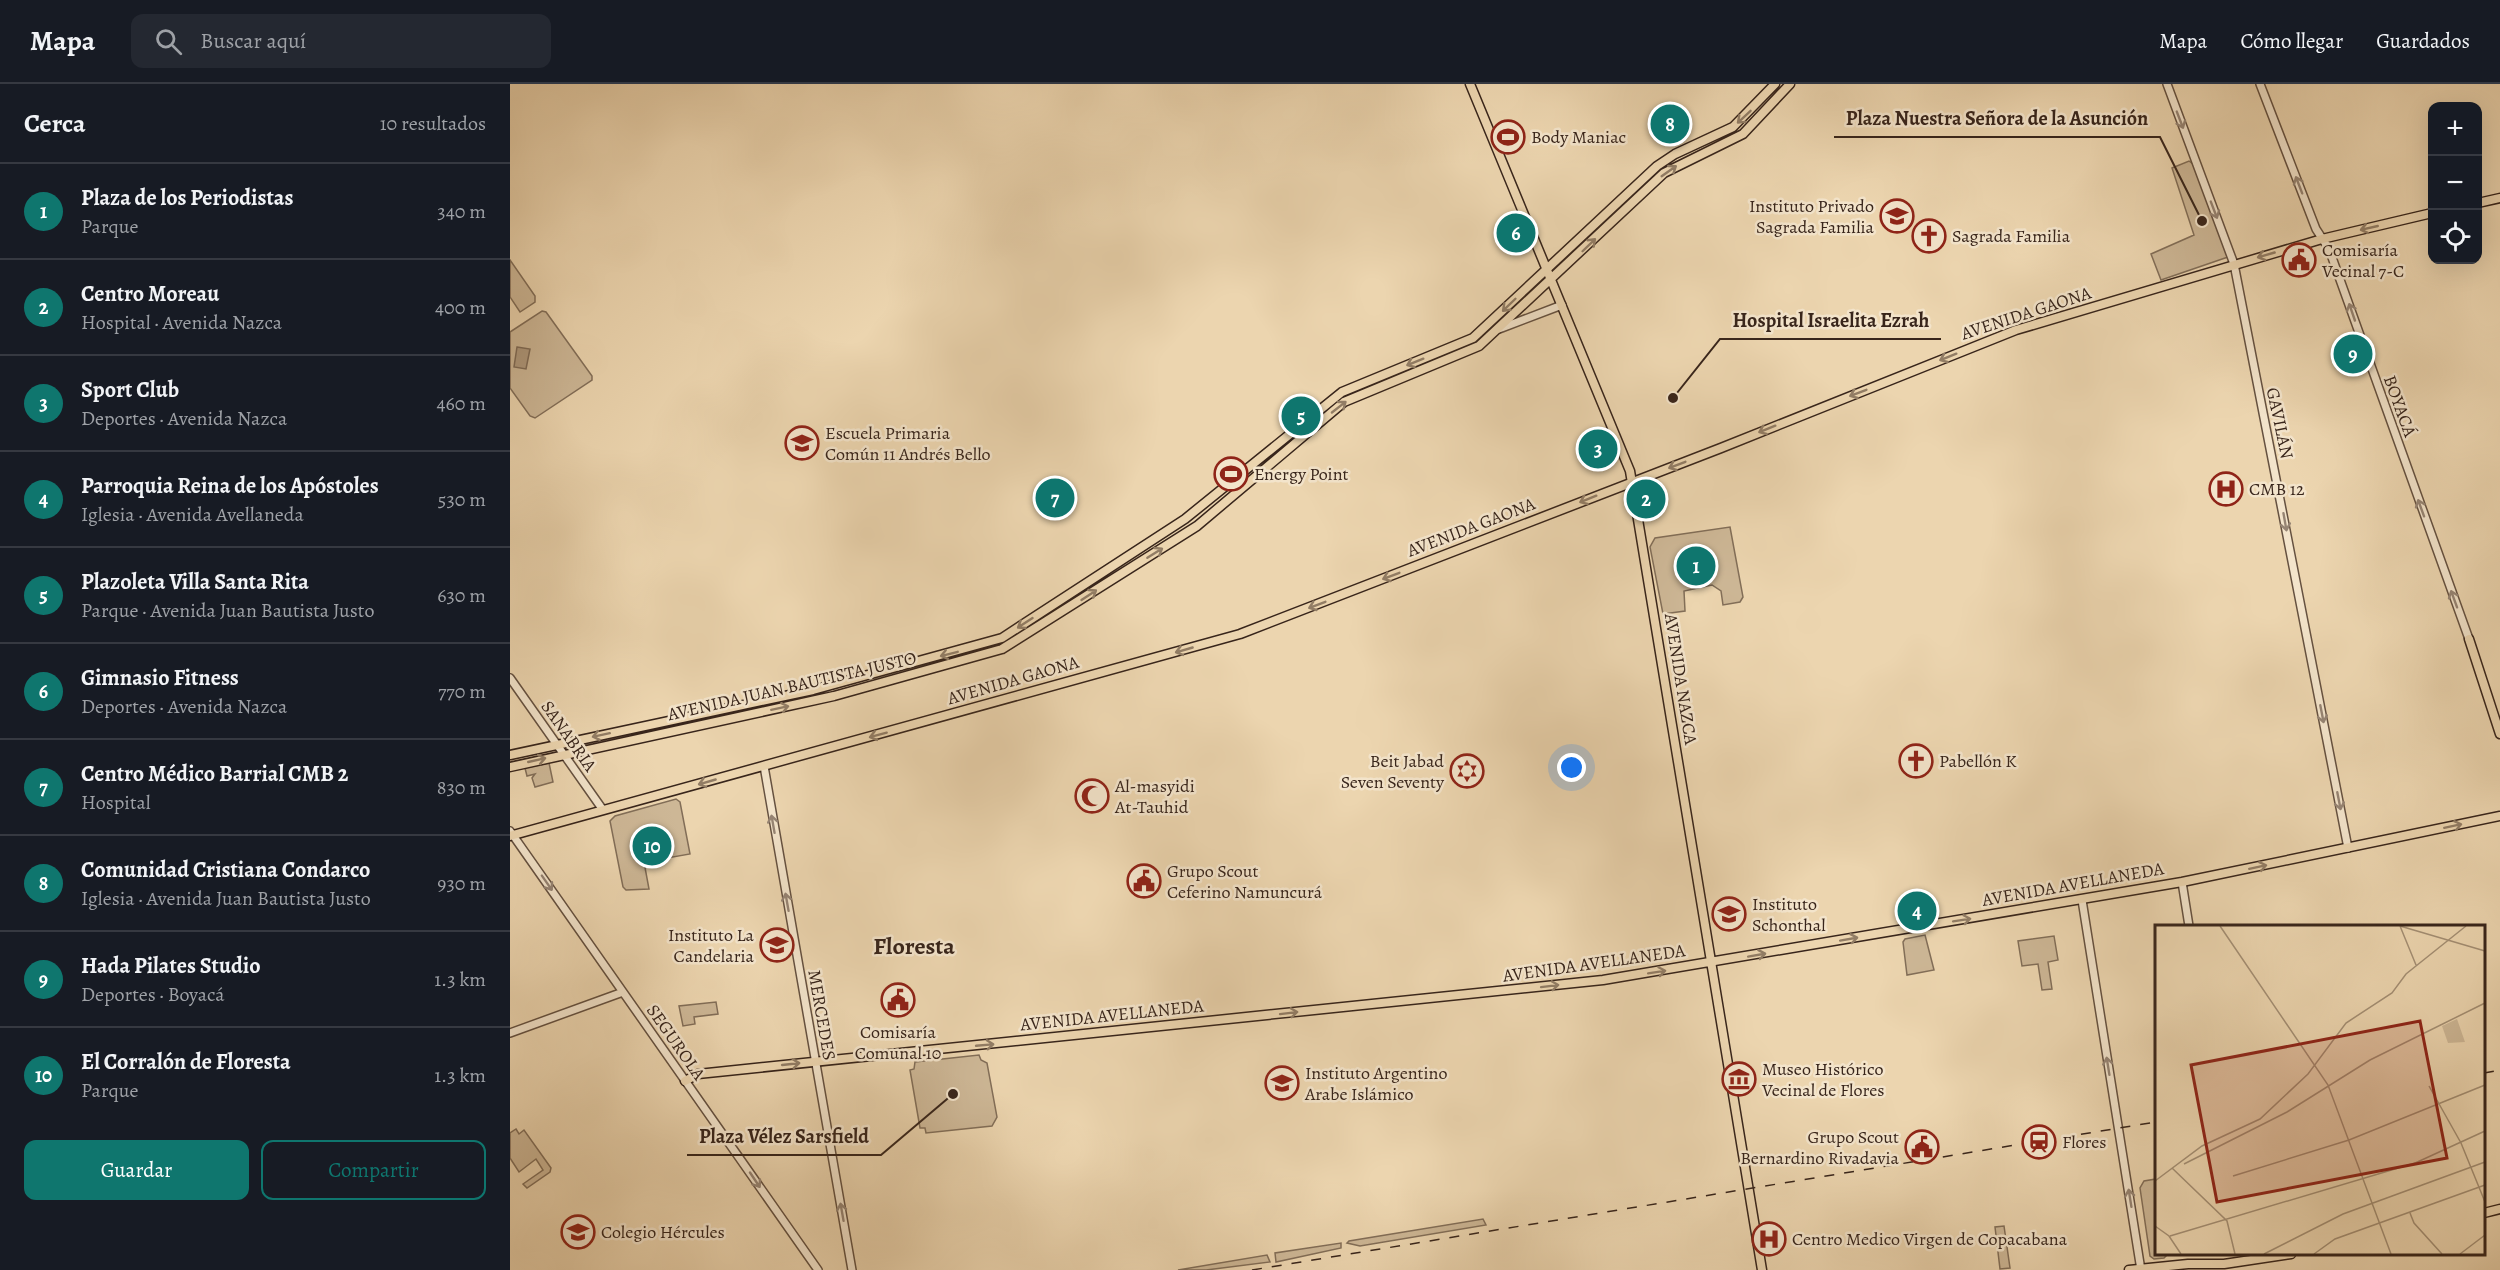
<!DOCTYPE html>
<html lang="es">
<head>
<meta charset="utf-8">
<style>
  :root { --surface:#171b24; --page:#242831; --text:#f1f3f6; --muted:#9ea1a6; --line:#363941; --accent:#0f766e }
  body { margin:0; font-family:Alegreya,serif; background:var(--page); color:var(--text) }
  .controls { position:absolute; right:18px; top:18px; display:grid; overflow:hidden; border-radius:12px; box-shadow:0 6px 24px #0002 }
  .controls button { width:54px; height:54px; display:grid; place-items:center; padding:0; border:0; border-bottom:2px solid var(--line); background:var(--surface); color:var(--text); font:30px sans-serif }
  .you { position:absolute; left:1062px; top:684px; width:21px; height:21px; margin:-15px; border:4px solid #fff; border-radius:50%; background:#1a73e8; box-shadow:0 0 0 9px #1a73e833 }
  .badge { display:grid; place-items:center; width:39px; height:39px; border-radius:50%; background:var(--accent); color:#fff; font-size:20px; font-weight:700 }
  .pin { position:absolute; translate:-50% -50%; border:3px solid #fff; box-shadow:0 2px 6px #0006 }
  .list { margin:0; padding:0; list-style:none }
  h2 { display:flex; justify-content:space-between; align-items:center; height:78px; margin:0; padding:0 24px; font-size:26px }
  h2 small { font-size:20px; font-weight:400; color:var(--muted) }
  .list li { display:grid; grid-template-columns:39px 1fr auto; gap:18px; align-items:center; box-sizing:border-box; height:96px; padding:0 24px; border-top:2px solid var(--line) }
  .list b { display:block; font-size:22px; white-space:nowrap }
  .list p { margin:0; font-size:20px; white-space:nowrap; color:var(--muted) }
  .list em { font-size:20px; font-style:normal; color:var(--muted) }
  .actions { display:flex; gap:12px; padding:18px 24px }
  .actions a { flex:1; padding:14px 0; border:2px solid var(--accent); border-radius:12px; text-align:center; font-size:21px; color:var(--accent) }
  .actions .main { background:var(--accent); color:#fff }
  .icon { flex:none; width:33px; height:33px; fill:none; stroke:currentColor; stroke-width:2; stroke-linecap:round; stroke-linejoin:round }
  .map { position:relative; flex:none; width:1990px; height:1186px; overflow:hidden }
  header { display:flex; align-items:center; gap:36px; box-sizing:border-box; height:84px; padding:0 30px; background:var(--surface); border-bottom:2px solid var(--line) }
  header strong { font-size:28px }
  nav { display:flex; gap:33px; margin-inline-start:auto; font-size:21px }
  .search { width:420px; height:54px; background:var(--page); display:flex; align-items:center; gap:15px; box-sizing:border-box; padding:0 21px; border-radius:12px; color:var(--muted); font-size:22px }
  main { display:flex }
  aside { flex:1; background:var(--surface) }
  .map>svg:first-child { display:block }
  .green { fill:#cdb796; stroke:#826e58; stroke-width:1.5 }
  .water { fill:#af997d; stroke:#7f6b56; stroke-width:1.5 }
  .lines { fill:none; stroke-linecap:round; stroke-linejoin:round }
  .minor-casing { stroke:#655140; stroke-width:10 }
  .major-casing { stroke:#38251b; stroke-width:11 }
  .minor { stroke:#f3e4cb; stroke-width:7 }
  .major { stroke:#ecd5af; stroke-width:8 }
  .rail { stroke:#38251b; stroke-width:1.5; stroke-dasharray:10 10; stroke-linecap:butt }
  .oneway { stroke:#927d65 }
  .oneway2 { stroke:#968473 }
  .labels { text-anchor:middle; dominant-baseline:central; stroke-width:5; stroke-linejoin:round; paint-order:stroke }
  .poi-label { font-size:18px; fill:#38251b; stroke:#f3e4cb; text-anchor:start }
  .street-label { font-size:18px; fill:#38251b; stroke:#f3e4cb }
  .district-label { font-size:24px; font-weight:bold; fill:#38251b; stroke:#f3e4cb }
  .inset-road { fill:none; stroke:#a48f74; stroke-width:1.5 }
  .view { fill:#8f2418; fill-opacity:0.15; stroke:#8f2418; stroke-width:3 }
  .inset-edge { fill:none; stroke:#38251b; stroke-width:3 }
  .leader { fill:none; stroke:#38251b; stroke-width:2 }
  .callout-dot { fill:#38251b; stroke:#f3e4cb; stroke-width:2 }
  .callout-label { font-size:20px; text-anchor:middle; font-weight:bold; fill:#38251b; stroke:#f3e4cb; stroke-width:5; stroke-linejoin:round; paint-order:stroke }
</style>
</head>
<body>
<header>
<strong>Mapa</strong>
<div class="search"><svg class="icon" aria-label="search" viewBox="0 0 24 24"><circle cx="10" cy="10" r="6"/><path d="M15 15l6 6"/></svg>Buscar aquí</div>
<nav><a>Mapa</a><a>Cómo llegar</a><a>Guardados</a></nav>
</header>
<main>
<aside>
<h2>Cerca<small>10 resultados</small></h2>
<ul class="list">
<li><span class="badge">1</span><div><b>Plaza de los Periodistas</b><p>Parque</p></div><em>340 m</em></li>
<li><span class="badge">2</span><div><b>Centro Moreau</b><p>Hospital · Avenida Nazca</p></div><em>400 m</em></li>
<li><span class="badge">3</span><div><b>Sport Club</b><p>Deportes · Avenida Nazca</p></div><em>460 m</em></li>
<li><span class="badge">4</span><div><b>Parroquia Reina de los Apóstoles</b><p>Iglesia · Avenida Avellaneda</p></div><em>530 m</em></li>
<li><span class="badge">5</span><div><b>Plazoleta Villa Santa Rita</b><p>Parque · Avenida Juan Bautista Justo</p></div><em>630 m</em></li>
<li><span class="badge">6</span><div><b>Gimnasio Fitness</b><p>Deportes · Avenida Nazca</p></div><em>770 m</em></li>
<li><span class="badge">7</span><div><b>Centro Médico Barrial CMB 2</b><p>Hospital</p></div><em>830 m</em></li>
<li><span class="badge">8</span><div><b>Comunidad Cristiana Condarco</b><p>Iglesia · Avenida Juan Bautista Justo</p></div><em>930 m</em></li>
<li><span class="badge">9</span><div><b>Hada Pilates Studio</b><p>Deportes · Boyacá</p></div><em>1.3 km</em></li>
<li><span class="badge">10</span><div><b>El Corralón de Floresta</b><p>Parque</p></div><em>1.3 km</em></li>
</ul>
<div class="actions"><a class="main">Guardar</a><a>Compartir</a></div>
</aside>
<div class="map">
<svg width="1990" height="1186" viewBox="0 0 1990 1186">
  <rect width="100%" height="100%" fill="#ecd5af"/>
  <filter id="stains"><feTurbulence type="fractalNoise" baseFrequency=".00333" numOctaves="4"/><feColorMatrix values="0 0 0 0 .2 0 0 0 0 .09 0 0 0 0 .02 0 0 0 .5 -.17"/></filter>
  <radialGradient id="worn" r=".72"><stop offset=".6" stop-color="#630" stop-opacity="0"/><stop offset="1" stop-color="#630" stop-opacity=".3"/></radialGradient>
  <!-- green -->
  <path class="green" d="M1679 77 1683 80 1718 173 1651 196 1641 170 1684 151 1662 84Z
    M0 176 25 212V218L10 228 0 213Z
    M32 227 36 228 82 292V296L25 334 20 332 0 304V248Z
    M1220 443 1233 513 1230 518 1213 521 1211 507 1202 501 1174 507 1175 527 1153 530 1140 463 1145 454Z
    M39 679 43 698 25 703 22 694 25 690 17 692 15 684Z
    M166 715 170 718 180 770 134 778 139 805 116 806 113 803 100 737 105 732Z
    M1415 851 1424 886 1397 891 1393 858 1395 855Z
    M1544 852 1548 876 1538 878 1542 905 1532 906 1528 880 1512 882 1508 857Z
    M206 918 208 930 184 933 185 940 173 942 169 922Z
    M469 971 471 976 477 979 487 1033 482 1042 416 1049 415 1044H410L400 986 404 985 405 978Z
    M6 1045 9 1050 14 1046 41 1084 40 1088 17 1104 13 1100 33 1086 26 1075 9 1088 0 1074V1049Z
    M1646 1095V1170H1658L1654 1174 1644 1175 1640 1172 1630 1104 1634 1097Z
    M973 1135 976 1141 850 1162 837 1159 839 1157Z
    M1494 1142 1500 1184 1490 1185 1485 1143Z
    M831 1159V1164L766 1178 765 1169Z
    M757 1171 760 1178 696 1186H668Z"/>
  <!-- water -->
  <path class="water" d="M7 263 20 265 16 285 4 283Z"/>
  <g class="lines">
    <!-- minor casing -->
    <g class="minor-casing">
      <path id="minor" d="M1657 0 1724 180 1838 764
        M1750 0 1806 145 1819 165 1959 555
        M989 245 1052 221
        M0 594 93 726
        M254 682 342 1186
        M0 747 308 1186
        M1672 798 1679 842
        M1572 816 1631 1186
        M0 949 113 908"/>
    </g>
    <!-- major casing -->
    <g class="major-casing">
      <path id="major" d="M960 0 1120 387 1252 1186
        M1968 119 1990 114
        M1959 555 1990 650
        M0 671 303 606 492 554 675 435 832 308 963 254 1147 82 1165 70 1223 43 1265 0
        M0 683 324 612 492 565 687 442 834 318 969 262 1154 89 1233 50 1280 0
        M0 752 730 550 1211 364 1506 246 1812 155 1922 129
        M175 997 188 990 1093 896 1672 798 1990 732
        M1974 1129 1990 1125
        M1619 1186 1678 1180H1714L1781 1170"/>
    </g>
    <!-- minor -->
    <use href="#minor" class="minor"/>
    <!-- major -->
    <use href="#major" class="major"/>
    <!-- rail -->
    <path class="rail" d="M1974 989 1990 986
      M742 1186 1646 1038"/>
  </g>
  <!-- one-way arrows -->
  <defs><path id="oneway-shaft" d="M-6 0H5M1.5-3L5.5 0L1.5 3" fill="none" stroke-width="1.6" stroke-linecap="round" stroke-linejoin="round" transform="scale(1.5)"/></defs>
  <g class="oneway">
    <use href="#oneway-shaft" transform="translate(1234 33) rotate(137)"/>
    <use href="#oneway-shaft" transform="translate(1159 87) rotate(-35)"/>
    <use href="#oneway-shaft" transform="translate(1859 144) rotate(167)"/>
    <use href="#oneway-shaft" transform="translate(1079 161) rotate(-44)"/>
    <use href="#oneway-shaft" transform="translate(1756 171) rotate(164)"/>
    <use href="#oneway-shaft" transform="translate(999 221) rotate(136)"/>
    <use href="#oneway-shaft" transform="translate(1438 273) rotate(158)"/>
    <use href="#oneway-shaft" transform="translate(905 278) rotate(158)"/>
    <use href="#oneway-shaft" transform="translate(1348 309) rotate(159)"/>
    <use href="#oneway-shaft" transform="translate(829 323) rotate(-38)"/>
    <use href="#oneway-shaft" transform="translate(1257 345) rotate(158)"/>
    <use href="#oneway-shaft" transform="translate(1167 381) rotate(159)"/>
    <use href="#oneway-shaft" transform="translate(1078 415) rotate(158)"/>
    <use href="#oneway-shaft" transform="translate(645 469) rotate(-32)"/>
    <use href="#oneway-shaft" transform="translate(881 492) rotate(159)"/>
    <use href="#oneway-shaft" transform="translate(579 511) rotate(-33)"/>
    <use href="#oneway-shaft" transform="translate(807 521) rotate(159)"/>
    <use href="#oneway-shaft" transform="translate(515 539) rotate(147)"/>
    <use href="#oneway-shaft" transform="translate(674 566) rotate(164)"/>
    <use href="#oneway-shaft" transform="translate(439 570) rotate(166)"/>
    <use href="#oneway-shaft" transform="translate(270 624) rotate(-12)"/>
    <use href="#oneway-shaft" transform="translate(91 651) rotate(168)"/>
    <use href="#oneway-shaft" transform="translate(368 651) rotate(165)"/>
    <use href="#oneway-shaft" transform="translate(27 676) rotate(-13)"/>
    <use href="#oneway-shaft" transform="translate(197 698) rotate(164)"/>
    <use href="#oneway-shaft" transform="translate(1943 742) rotate(-12)"/>
    <use href="#oneway-shaft" transform="translate(1748 783) rotate(-12)"/>
    <use href="#oneway-shaft" transform="translate(1452 836) rotate(-9)"/>
    <use href="#oneway-shaft" transform="translate(1339 855) rotate(-10)"/>
    <use href="#oneway-shaft" transform="translate(1247 871) rotate(-10)"/>
    <use href="#oneway-shaft" transform="translate(1147 888) rotate(-9)"/>
    <use href="#oneway-shaft" transform="translate(1040 902) rotate(-7)"/>
    <use href="#oneway-shaft" transform="translate(779 929) rotate(-7)"/>
    <use href="#oneway-shaft" transform="translate(475 961) rotate(-5)"/>
    <use href="#oneway-shaft" transform="translate(281 980) rotate(-6)"/>
  </g>
  <g class="oneway2">
    <use href="#oneway-shaft" transform="translate(1670 36) rotate(69)"/>
    <use href="#oneway-shaft" transform="translate(1789 101) rotate(-111)"/>
    <use href="#oneway-shaft" transform="translate(1704 126) rotate(69)"/>
    <use href="#oneway-shaft" transform="translate(1842 228) rotate(-109)"/>
    <use href="#oneway-shaft" transform="translate(1911 424) rotate(-110)"/>
    <use href="#oneway-shaft" transform="translate(1775 438) rotate(80)"/>
    <use href="#oneway-shaft" transform="translate(1944 515) rotate(-110)"/>
    <use href="#oneway-shaft" transform="translate(1812 630) rotate(79)"/>
    <use href="#oneway-shaft" transform="translate(1829 717) rotate(79)"/>
    <use href="#oneway-shaft" transform="translate(263 740) rotate(-100)"/>
    <use href="#oneway-shaft" transform="translate(37 799) rotate(55)"/>
    <use href="#oneway-shaft" transform="translate(277 818) rotate(-100)"/>
    <use href="#oneway-shaft" transform="translate(1598 982) rotate(-99)"/>
    <use href="#oneway-shaft" transform="translate(245 1096) rotate(56)"/>
    <use href="#oneway-shaft" transform="translate(1620 1114) rotate(-99)"/>
    <use href="#oneway-shaft" transform="translate(332 1128) rotate(-100)"/>
  </g>
  <!-- icons -->
  <defs>
    <g id="stadium-ring" transform="scale(1.725)"><circle r="9.5" fill="#f3e4cb" stroke="#8f2418" stroke-width="1.5"/><path d="M0-5a6.5 5 0 1 0 0 10a6.5 5 0 1 0 0-10ZM-3.5-1.8h7v3.6h-7Z" fill="#8f2418"/></g>
    <g id="school-ring" transform="scale(1.725)"><circle r="9.5" fill="#f3e4cb" stroke="#8f2418" stroke-width="1.5"/><path d="M0-5L7-2L0 1L-7-2ZM-4 1L0 2.5L4 1V4Q0 6-4 4Z" fill="#8f2418"/></g>
    <g id="church-ring" transform="scale(1.725)"><circle r="9.5" fill="#f3e4cb" stroke="#8f2418" stroke-width="1.5"/><path d="M-1.2-6h2.4v3.5h3.3v2.4h-3.3V6h-2.4V-.1h-3.3v-2.4h3.3Z" fill="#8f2418"/></g>
    <g id="civic-ring" transform="scale(1.725)"><circle r="9.5" fill="#f3e4cb" stroke="#8f2418" stroke-width="1.5"/><path d="M-.6-6.5H3V-4.5H.6V-3L4-1V1h2V6H-6V1h2V-1L-.6-3ZM-1.2 2.5V6h2.4V2.5Z" fill="#8f2418"/></g>
    <g id="hospital-ring" transform="scale(1.725)"><circle r="9.5" fill="#f3e4cb" stroke="#8f2418" stroke-width="1.5"/><path d="M-5-5h3v3.5h4V-5h3V5h-3V1.5h-4V5h-3Z" fill="#8f2418"/></g>
    <g id="synagogue-ring" transform="scale(1.725)"><circle r="9.5" fill="#f3e4cb" stroke="#8f2418" stroke-width="1.5"/><path d="M0-6.5L5.6 3.2H-5.6ZM0 6.5L5.6-3.2H-5.6Z" fill="#8f2418"/></g>
    <g id="mosque-ring" transform="scale(1.725)"><circle r="9.5" fill="#f3e4cb" stroke="#8f2418" stroke-width="1.5"/><path d="M3.5-4.9A6 6 0 1 0 3.5 4.9A5 5 0 1 1 3.5-4.9Z" fill="#8f2418"/></g>
    <g id="museum-ring" transform="scale(1.725)"><circle r="9.5" fill="#f3e4cb" stroke="#8f2418" stroke-width="1.5"/><path d="M0-6L6-3V-2H-6V-3ZM-5-1h2V3h-2ZM-1-1h2V3h-2ZM3-1h2V3H3ZM-6 4H6V6H-6Z" fill="#8f2418"/></g>
    <g id="station-ring" transform="scale(1.725)"><circle r="9.5" fill="#f3e4cb" stroke="#8f2418" stroke-width="1.5"/><path d="M-3-6H3Q5-6 5-4V2Q5 4 3 4L4.5 6H3L1.5 4h-3L-3 6H-4.5L-3 4Q-5 4-5 2V-4Q-5-6-3-6ZM-3.5-4v3h7v-3ZM-3.5 1v1.5H-2V1ZM2 1v1.5H3.5V1Z" fill="#8f2418"/></g>
  </defs>
  <g fill-rule="evenodd">
    <use href="#stadium-ring" x="998" y="53"/>
    <use href="#school-ring" x="1387" y="132"/>
    <use href="#church-ring" x="1419" y="152"/>
    <use href="#civic-ring" x="1789" y="176"/>
    <use href="#school-ring" x="292" y="359"/>
    <use href="#stadium-ring" x="721" y="390"/>
    <use href="#hospital-ring" x="1716" y="405"/>
    <use href="#church-ring" x="1406" y="677"/>
    <use href="#synagogue-ring" x="957" y="687"/>
    <use href="#mosque-ring" x="582" y="712"/>
    <use href="#civic-ring" x="634" y="797"/>
    <use href="#school-ring" x="1219" y="830"/>
    <use href="#school-ring" x="267" y="861"/>
    <use href="#civic-ring" x="388" y="916"/>
    <use href="#museum-ring" x="1229" y="995"/>
    <use href="#school-ring" x="772" y="999"/>
    <use href="#station-ring" x="1529" y="1058"/>
    <use href="#civic-ring" x="1412" y="1063"/>
    <use href="#school-ring" x="68" y="1148"/>
    <use href="#hospital-ring" x="1259" y="1155"/>
  </g>
  <g class="labels">
    <!-- poi labels -->
    <g class="poi-label">
      <text x="1021" y="53">Body Maniac</text>
      <text x="1364" y="122" text-anchor="end">Instituto Privado<tspan x="1364" dy="21">Sagrada Familia</tspan></text>
      <text x="1442" y="152">Sagrada Familia</text>
      <text x="1812" y="166">Comisaría<tspan x="1812" dy="21">Vecinal 7-C</tspan></text>
      <text x="315" y="349">Escuela Primaria<tspan x="315" dy="21">Común 11 Andrés Bello</tspan></text>
      <text x="744" y="390">Energy Point</text>
      <text x="1739" y="405">CMB 12</text>
      <text x="934" y="677" text-anchor="end">Beit Jabad<tspan x="934" dy="21">Seven Seventy</tspan></text>
      <text x="1429" y="677">Pabellón K</text>
      <text x="605" y="702">Al-masyidi<tspan x="605" dy="21">At-Tauhid</tspan></text>
      <text x="657" y="787">Grupo Scout<tspan x="657" dy="21">Ceferino Namuncurá</tspan></text>
      <text x="1242" y="820">Instituto<tspan x="1242" dy="21">Schonthal</tspan></text>
      <text x="244" y="851" text-anchor="end">Instituto La<tspan x="244" dy="21">Candelaria</tspan></text>
      <text x="388" y="948" text-anchor="middle">Comisaría<tspan x="388" dy="21">Comunal 10</tspan></text>
      <text x="1252" y="985">Museo Histórico<tspan x="1252" dy="21">Vecinal de Flores</tspan></text>
      <text x="795" y="989">Instituto Argentino<tspan x="795" dy="21">Arabe Islámico</tspan></text>
      <text x="1389" y="1053" text-anchor="end">Grupo Scout<tspan x="1389" dy="21">Bernardino Rivadavia</tspan></text>
      <text x="1552" y="1058">Flores</text>
      <text x="91" y="1148">Colegio Hércules</text>
      <text x="1282" y="1155">Centro Medico Virgen de Copacabana</text>
    </g>
    <!-- street labels -->
    <g class="street-label">
      <text transform="translate(1516 229) rotate(-18)">AVENIDA GAONA</text>
      <text transform="translate(1890 322) rotate(70)">BOYACÁ</text>
      <text transform="translate(1770 339) rotate(78)">GAVILÁN</text>
      <text transform="translate(961 443) rotate(-21)">AVENIDA GAONA</text>
      <text transform="translate(1171 595) rotate(81)">AVENIDA NAZCA</text>
      <text transform="translate(503 596) rotate(-16)">AVENIDA GAONA</text>
      <text transform="translate(282 602) rotate(-13)">AVENIDA JUAN BAUTISTA JUSTO</text>
      <text transform="translate(59 652) rotate(55)">SANABRIA</text>
      <text transform="translate(1563 800) rotate(-10)">AVENIDA AVELLANEDA</text>
      <text transform="translate(1084 879) rotate(-8)">AVENIDA AVELLANEDA</text>
      <text transform="translate(312 931) rotate(80)">MERCEDES</text>
      <text transform="translate(602 931) rotate(-6)">AVENIDA AVELLANEDA</text>
      <text transform="translate(166 958) rotate(55)">SEGUROLA</text>
    </g>
    <!-- district labels -->
    <g class="district-label">
      <text x="404" y="862">Floresta</text>
    </g>
  </g>
  <!-- overview -->
  <g transform="translate(1645 841)">
    <rect width="330" height="330" fill="#ecd5af"/>
    <path d="M302 94 310 117 293 118 287 101Z" fill="#cdb796"/>
    <path class="inset-road" d="M65 1 173 160 236 329M245 1 330 26M245 1 261 40M274 161 306 218 330 277M29 239 132 187 215 135 330 78M258 239 330 206M17 243 72 296 80 329M78 251 194 215 330 160M0 256 47 221 105 194 153 149 191 98 237 68 251 49 311 1M255 288 259 298 287 329M0 301 14 311 26 329M15 311 260 238M109 329 188 289 330 237M159 329 180 314 330 260M305 329 330 310"/>
    <path class="view" d="M265 96 292 233 62 277 36 140Z"/>
    <rect width="330" height="330" class="inset-edge"/>
  </g>
  <!-- callouts -->
  <path class="leader" d="M1692 137L1650 53H1324M1163 314L1210 255H1431M443 1010L371 1071H177"/>
  <g class="callout-dot">
    <circle cx="1692" cy="137" r="6"/>
    <circle cx="1163" cy="314" r="6"/>
    <circle cx="443" cy="1010" r="6"/>
  </g>
  <g class="callout-label">
    <text x="1487" y="41">Plaza Nuestra Señora de la Asunción</text>
    <text x="1321" y="243">Hospital Israelita Ezrah</text>
    <text x="274" y="1059">Plaza Vélez Sarsfield</text>
  </g>
  <rect width="100%" height="100%" filter="url(#stains)"/>
  <rect width="100%" height="100%" fill="url(#worn)"/>
</svg>
<div class="controls">
<button>+</button>
<button>−</button>
<button><svg class="icon" aria-label="locate" viewBox="0 0 24 24"><circle cx="12" cy="12" r="6"/><path d="M12 2v4M12 18v4M2 12h4M18 12h4"/></svg></button>
</div>
<div class="you"></div>
<div class="pin badge" style="left:1186px;top:482px">1</div>
<div class="pin badge" style="left:1136px;top:415px">2</div>
<div class="pin badge" style="left:1088px;top:365px">3</div>
<div class="pin badge" style="left:1407px;top:827px">4</div>
<div class="pin badge" style="left:791px;top:332px">5</div>
<div class="pin badge" style="left:1006px;top:149px">6</div>
<div class="pin badge" style="left:545px;top:414px">7</div>
<div class="pin badge" style="left:1160px;top:40px">8</div>
<div class="pin badge" style="left:1843px;top:270px">9</div>
<div class="pin badge" style="left:142px;top:762px">10</div>
</div>
</main>
</body>
</html>
